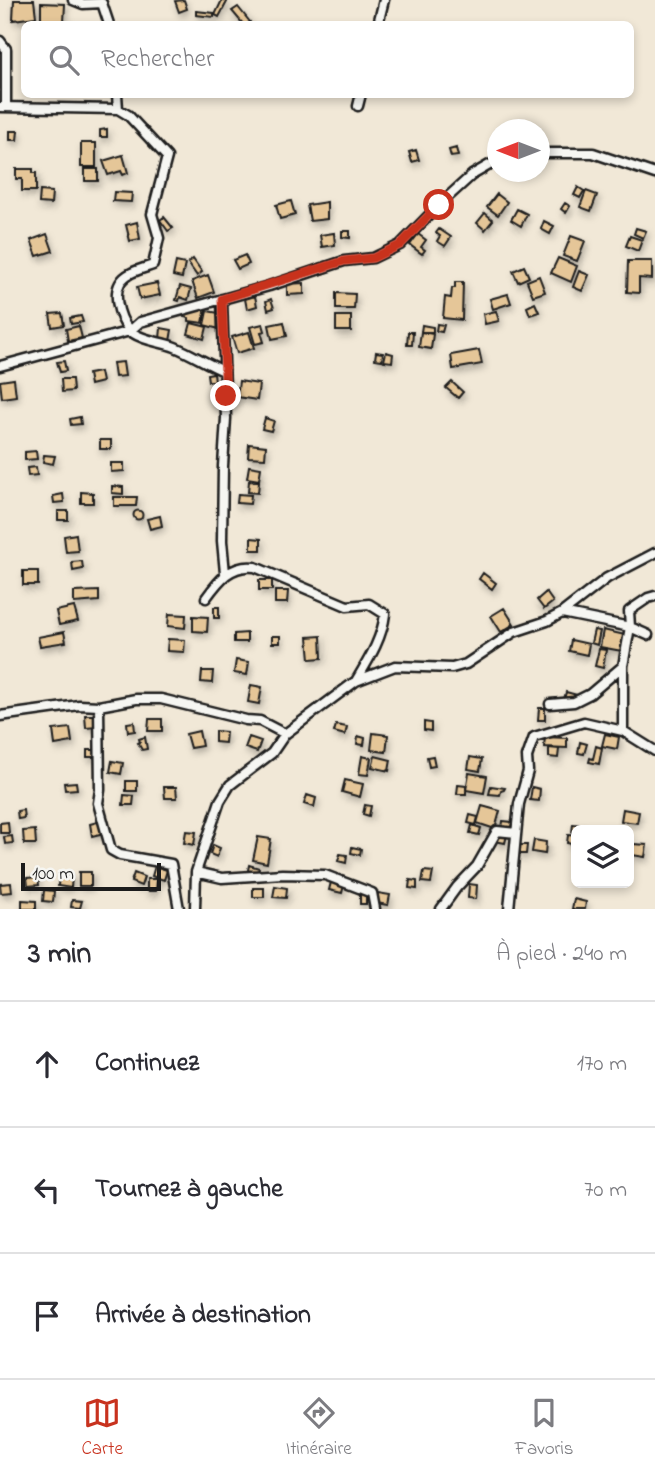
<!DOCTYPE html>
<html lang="fr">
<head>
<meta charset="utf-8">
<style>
  :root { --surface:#fff; --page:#f2f2f3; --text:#2b2b33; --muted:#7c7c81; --line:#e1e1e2; --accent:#c8321e }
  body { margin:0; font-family:"Indie Flower",sans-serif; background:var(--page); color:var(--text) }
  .controls { position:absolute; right:21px; bottom:21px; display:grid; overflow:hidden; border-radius:10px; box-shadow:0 4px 10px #0003 }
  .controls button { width:63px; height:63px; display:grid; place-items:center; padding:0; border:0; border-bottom:2px solid var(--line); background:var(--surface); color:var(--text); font:35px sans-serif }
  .compass { position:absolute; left:487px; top:119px; width:63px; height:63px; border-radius:50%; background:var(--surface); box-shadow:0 4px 10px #0003; rotate:270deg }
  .scale { position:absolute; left:21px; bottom:18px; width:140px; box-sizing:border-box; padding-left:7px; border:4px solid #1c1c1c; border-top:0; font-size:19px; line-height:24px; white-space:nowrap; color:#1c1c1c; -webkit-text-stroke:5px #f6f6f2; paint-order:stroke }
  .stop { position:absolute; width:21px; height:21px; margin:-16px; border:5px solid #c8321e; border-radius:50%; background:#fff }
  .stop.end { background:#c8321e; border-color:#fff; box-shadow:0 2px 7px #0008 }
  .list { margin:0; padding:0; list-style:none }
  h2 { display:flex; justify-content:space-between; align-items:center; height:91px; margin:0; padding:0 28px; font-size:30px }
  h2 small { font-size:23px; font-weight:400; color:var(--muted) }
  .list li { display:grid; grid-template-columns:46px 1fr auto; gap:21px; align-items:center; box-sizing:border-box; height:126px; padding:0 28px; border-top:2px solid var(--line) }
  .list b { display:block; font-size:26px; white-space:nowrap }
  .list em { font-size:23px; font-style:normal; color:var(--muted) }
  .icon { flex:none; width:38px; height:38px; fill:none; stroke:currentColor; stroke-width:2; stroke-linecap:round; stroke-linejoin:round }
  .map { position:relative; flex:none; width:655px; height:909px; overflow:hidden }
  .search { position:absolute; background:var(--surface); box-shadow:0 4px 10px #0003; left:21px; right:21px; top:21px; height:77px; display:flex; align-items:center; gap:18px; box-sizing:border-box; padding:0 24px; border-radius:10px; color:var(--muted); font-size:26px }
  .sheet { height:469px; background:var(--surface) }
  nav { display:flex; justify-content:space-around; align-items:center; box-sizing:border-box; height:98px; border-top:2px solid var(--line); background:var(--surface); font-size:19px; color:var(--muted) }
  nav a { display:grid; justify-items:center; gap:4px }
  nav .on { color:var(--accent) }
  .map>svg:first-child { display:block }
  .building { fill:#e5c698; stroke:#1c1c1c; stroke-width:2; filter:url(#shadow) }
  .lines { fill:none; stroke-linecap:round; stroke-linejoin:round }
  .minor-casing { stroke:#1c1c1c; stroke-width:13 }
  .minor { stroke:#f6f6f2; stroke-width:8 }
  .route { stroke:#c8321e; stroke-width:9 }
</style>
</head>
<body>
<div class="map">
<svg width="655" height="909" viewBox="0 0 655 909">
  <defs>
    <filter id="shadow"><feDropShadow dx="2" dy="4" stdDeviation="3.5" flood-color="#0004"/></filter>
  </defs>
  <rect width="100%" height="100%" fill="#f1e8d7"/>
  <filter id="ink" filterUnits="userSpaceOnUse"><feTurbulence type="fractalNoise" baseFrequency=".0143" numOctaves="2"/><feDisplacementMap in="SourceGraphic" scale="14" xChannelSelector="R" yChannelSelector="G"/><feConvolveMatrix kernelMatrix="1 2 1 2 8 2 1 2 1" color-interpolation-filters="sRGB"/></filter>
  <g filter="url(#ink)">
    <!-- building -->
    <path class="building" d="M14 0H34L36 17 13 20Z
      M184 0 187 9 179 12 175 1Z
      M222 0 227 2 219 17 215 15Z
      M41 3 65 4 64 22 41 21Z
      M238 7 250 22 247 24H243L232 11Z
      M196 11 214 13V17L196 15Z
      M107 129V137H100V130Z
      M10 131H18L17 140H10Z
      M81 143H96V167H81Z
      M456 148 458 156 451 157 449 150Z
      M416 150 419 160 412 162 409 152Z
      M123 155 128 173 123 175 121 171 108 175 103 161Z
      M16 169H33V173H36V191H22V179H16Z
      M85 169H98V181H85Z
      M578 187 584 191 580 198 574 195Z
      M40 191 52 192 51 204 39 203Z
      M586 191 597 195 591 211 580 207Z
      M114 192 132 193 131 202 113 201Z
      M497 194 507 202 498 215 487 207Z
      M291 201 295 215 280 219 276 205Z
      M327 202V219L310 221 307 205Z
      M565 203 570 206 566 213 561 209Z
      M517 209 527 214 521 226 511 220Z
      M485 213 493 220 485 230 477 223Z
      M164 217 173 228 168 231 160 220Z
      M544 221 554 226 550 234 541 229Z
      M137 222 140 239 130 241 126 225Z
      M636 228 646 231 643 238 634 234Z
      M439 229 451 237 445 246 437 241 440 236 436 233Z
      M342 231H350V238L342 237Z
      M334 233 335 245 322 247 320 235Z
      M47 234 53 251 37 256 31 240Z
      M418 234 426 240 421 247 425 250 422 254 410 245Z
      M571 236 585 241 577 261 563 256Z
      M630 236 642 240 638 251 626 246Z
      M245 255 249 264 238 269 233 260Z
      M558 258 577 266 571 282 551 273Z
      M193 259 202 272 197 276 188 263Z
      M628 261H652V279L639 278V293L627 292Z
      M176 262 185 264 182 278 173 276Z
      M524 266 529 277 518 282 513 271Z
      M579 271 589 275 582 291 573 287Z
      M208 275 214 292 198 298 192 281Z
      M539 276 545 292 533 296 527 281Z
      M455 282H463L462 320 443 318 445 297 451 298 452 288H455Z
      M157 283 160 295 140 299 137 287Z
      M304 283V294L287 295V284Z
      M180 286 191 289 188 300 180 297 179 301 176 300Z
      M336 293 355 294 354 309H336Z
      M508 294 511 303 493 309 490 299Z
      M255 296 257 306 247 309 245 299Z
      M271 299 274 308 268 310 266 301Z
      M535 303 539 312 530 315 527 307Z
      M202 308H206L203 323 189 321V318L184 317 185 312Z
      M207 311 219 313V329L204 325Z
      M496 311 499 321 485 324 483 314Z
      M62 313 64 325 52 327 50 314Z
      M81 316 83 322 71 324 70 318Z
      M336 316H351V331H336Z
      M284 322 287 336 272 339 269 325Z
      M191 323 207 327 204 339 188 334Z
      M263 324 265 331 261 332 264 342 255 344 250 327Z
      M437 324 444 325 442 332 436 331Z
      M422 325 433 327V332H421Z
      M79 326 82 338 68 341 66 329Z
      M161 328 172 330 170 341 160 339Z
      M249 332 254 348 237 353 232 337Z
      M408 332H413L412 345H407Z
      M421 332 433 334 431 349 419 347Z
      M479 350 482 364 453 369 451 355Z
      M376 352 383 353 382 360 375 359Z
      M386 352 393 354 392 362 384 361Z
      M64 361 66 371 60 372 57 362Z
      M123 362 125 376 115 377 113 363Z
      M100 372 102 382 90 385 88 374Z
      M214 373 215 381H208L207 374Z
      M14 379 16 396 2 398 0 381Z
      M61 379H72L73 391 62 392Z
      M239 381 259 384 257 400 237 397Z
      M452 382 463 392 458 398 446 388Z
      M80 417 81 424 71 425 70 419Z
      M265 418 274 421 271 431 262 429Z
      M100 440H111V449H100Z
      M249 444 266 446 265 458 248 457Z
      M36 451 37 459 25 460V452Z
      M44 455 55 456 53 464 43 462Z
      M111 463H124V471L111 472Z
      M249 466 261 468 259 480 247 478Z
      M36 467 37 475 28 476 27 468Z
      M249 481 259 482 258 493 248 492Z
      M112 486 123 487V494L112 493Z
      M81 492 93 493V503H81Z
      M63 494 64 502 54 503 53 496Z
      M238 494 251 495 250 504 237 503Z
      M114 497H137L136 506H114Z
      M133.5 515a4.5 4.5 0 1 1 9 0a4.5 4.5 0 1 1-9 0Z
      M58 511H68V520H58Z
      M160 516 162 526 150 529 147 519Z
      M76 534 78 551 66 552 64 536Z
      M251 538 261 539V550H251Z
      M82 561 83 569 73 571 72 562Z
      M23 571H38V585H23Z
      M483 573 496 583 492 589 479 579Z
      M259 580H272V590H259Z
      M99 591V601L74 603V592Z
      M275 591H288L287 603H275Z
      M546 592 553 602 544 609 537 600Z
      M74 607 78 621 59 625 56 611Z
      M214 607H219V618H214Z
      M504 608 514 624 501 632 491 616Z
      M169 614 186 615 185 628 168 626Z
      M193 616 208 617 207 632 193 631Z
      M594 630 600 631 597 645 591 643Z
      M603 630 625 635 622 651 600 647Z
      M64 632 66 642 40 646 38 637Z
      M247 633V642H234V634Z
      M272 636H280V643H272Z
      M321 636 322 658 310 659 308 637Z
      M168 639 185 640 184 652 167 651Z
      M571 640 589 644 587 655 569 651Z
      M599 649 606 650 603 668 595 666Z
      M236 660 249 662 247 675 234 673Z
      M202 671H213L212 683 201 682Z
      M251 685 262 687 259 704 248 702Z
      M566 692 577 695 575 702 564 699Z
      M539 708H545V720H538Z
      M85 715H97V727L86 728Z
      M149 719H162V731H148Z
      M134 722 135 731 128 732 127 723Z
      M424 722 431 723V731L424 730Z
      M336 725 347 727 345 735 334 732Z
      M70 728 72 742 55 745 53 730Z
      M199 731 202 746 190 748 186 734Z
      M215 731 226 732 225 743 215 742Z
      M373 733 388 735 386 752 371 750Z
      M605 734 619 737 617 749 602 746Z
      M358 736 365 738 364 745 357 744Z
      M145 737 147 749 142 750 138 743 140 742 139 739Z
      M249 737 261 741 257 752 245 748Z
      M545 737 567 738V748L544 747Z
      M580 742 587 744 584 754 578 753Z
      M596 746 602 748 599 764 589 762 590 758 593 759Z
      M549 748 559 749 558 758 549 757Z
      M87 750H98V757H87Z
      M362 756 371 758 368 775 359 774Z
      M375 756 391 760 389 771 372 767Z
      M433 756 435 766 429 767 427 757Z
      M470 757 482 759 480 771 468 769Z
      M112 761 123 763 121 774 110 772Z
      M469 773 487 776 484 793 466 790Z
      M345 780 363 784 360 797 342 792Z
      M126 781H137V791H126Z
      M76 782 77 789 65 790 64 783Z
      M458 785 466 786V794H457Z
      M491 786 505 788 504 790 501 791 500 795 489 794Z
      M164 787H176L177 798H165Z
      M532 787 540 789 539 801 530 800Z
      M124 795 134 796 133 805H123Z
      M307 795 316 798 314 807 304 804Z
      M365 805 371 806 369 816 363 814Z
      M482 806 500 811 495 829 477 823Z
      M623 809 639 812 637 823 621 821Z
      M23 810 24 818 18 819 17 811Z
      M470 815 478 817 476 825 468 823Z
      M101 821 104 833 92 836 90 824Z
      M503 821 512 822 511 829 502 828Z
      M8 822 9 833H0V823Z
      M573 824 582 825 581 830H576V834L572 833Z
      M472 825 481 828 479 835 470 833Z
      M35 830 36 844H24L23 831Z
      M186 831 196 832 194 845 184 843Z
      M497 832 507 835 505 843 495 841Z
      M568 835 576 836V845L567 843Z
      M12 836 13 843 5 844 4 837Z
      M258 837 271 839 267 863 253 860Z
      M534 840 546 842 545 854 532 852Z
      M633 844 647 845 645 857 632 855Z
      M213 845 220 848 217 857 210 854Z
      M519 845H527L526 854H518Z
      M352 847 361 849 360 855 351 853Z
      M340 854 347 855 346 863 338 861Z
      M249 865 259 868 258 873 248 870Z
      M155 866 167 870 164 880 152 876Z
      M424 871 433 872 431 883 422 882Z
      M79 872H91V886H79Z
      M134 873 144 877 141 886 131 882Z
      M59 874 72 876 71 888 58 886Z
      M38 877 39 885 28 886 27 878Z
      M147 879H157L156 891H147Z
      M410 880 417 881V889L409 888Z
      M331 882 344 885 342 893 329 890Z
      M11 883 12 892 1 893 0 884Z
      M469 884 477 885 476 899 468 898Z
      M275 886 287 888 286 898 273 897Z
      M253 888H264V897H253Z
      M44 890 54 891 53 902 43 901Z
      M360 893 366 894V904H360Z
      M378 893 390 895 388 905 376 903Z
      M574 899 586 902 585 909H572Z
      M22 900 36 901V909H22Z
      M72 900 82 901 80 908 71 907Z"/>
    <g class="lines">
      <!-- minor casing -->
      <g class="minor-casing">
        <path id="minor" d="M73 0 83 4 102 3 109 24
          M378 24 384 0
          M0 41 6 49V107
          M117 94 118 109 128 115 167 157 152 214 159 238 153 265C142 269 126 272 120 283 112 297 121 325 133 333 147 342 160 341 175 347 192 354 207 364 224 371
          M358 106 361 94
          M0 107 118 109
          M540 153H593L655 174
          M222 299 226 418 223 466 222 541 225 573
          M0 366 130 331 140 322 269 286 344 261 373 258 400 245 439 205 472 175 498 160
          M206 598C219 580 231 564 255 567L347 606 369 604 385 614C382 639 369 659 356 681
          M562 613 607 578 655 553
          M623 666V731
          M550 704 574 702 590 694 623 666 630 627 629 611 648 598 655 596
          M99 706 100 790 98 803 111 850 120 855 171 864 179 909
          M0 716 79 705 99 706 136 699H161L246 720 260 721 285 734 356 681 395 666 452 668 466 664 514 632 547 621 562 613 630 627 648 635
          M196 872 222 878 282 874 325 875 372 893 375 909
          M195 909 196 872 220 801 230 785 272 753 285 734
          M441 909 457 887 477 866 497 831 516 833
          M509 909 519 804 528 771 527 757 534 737 584 722 623 731 655 751"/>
      </g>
      <!-- minor -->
      <use href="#minor" class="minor"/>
    </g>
  </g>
  <g class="lines" filter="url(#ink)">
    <!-- route -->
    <path class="route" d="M226 396 222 299 344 261 373 258 400 245 439 205"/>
  </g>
</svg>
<div class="controls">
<button><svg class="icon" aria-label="layers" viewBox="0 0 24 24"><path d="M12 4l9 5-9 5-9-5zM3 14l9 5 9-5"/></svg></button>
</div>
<svg class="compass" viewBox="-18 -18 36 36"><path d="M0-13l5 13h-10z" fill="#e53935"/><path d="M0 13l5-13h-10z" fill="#7c7c81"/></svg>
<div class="scale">100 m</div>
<div class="stop" style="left:439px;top:205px"></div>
<div class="stop end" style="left:226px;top:396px"></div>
<div class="search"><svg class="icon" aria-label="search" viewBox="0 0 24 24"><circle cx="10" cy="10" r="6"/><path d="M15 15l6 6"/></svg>Rechercher</div>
</div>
<section class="sheet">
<h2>3 min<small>À pied · 240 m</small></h2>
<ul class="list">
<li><svg class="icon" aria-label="ahead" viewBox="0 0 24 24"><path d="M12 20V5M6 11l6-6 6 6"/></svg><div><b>Continuez</b></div><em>170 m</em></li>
<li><svg class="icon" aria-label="left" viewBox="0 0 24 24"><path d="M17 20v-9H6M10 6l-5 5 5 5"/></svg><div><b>Tournez à gauche</b></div><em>70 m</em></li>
<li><svg class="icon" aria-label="arrive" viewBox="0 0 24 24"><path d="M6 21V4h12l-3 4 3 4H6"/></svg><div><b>Arrivée à destination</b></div></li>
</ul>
</section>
<nav>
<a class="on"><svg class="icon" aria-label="map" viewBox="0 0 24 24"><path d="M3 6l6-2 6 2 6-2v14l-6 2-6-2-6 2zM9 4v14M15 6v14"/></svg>Carte</a>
<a><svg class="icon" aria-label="directions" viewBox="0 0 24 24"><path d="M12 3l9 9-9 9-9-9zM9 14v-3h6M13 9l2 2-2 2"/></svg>Itinéraire</a>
<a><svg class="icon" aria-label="saved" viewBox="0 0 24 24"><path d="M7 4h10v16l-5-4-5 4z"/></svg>Favoris</a>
</nav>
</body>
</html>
